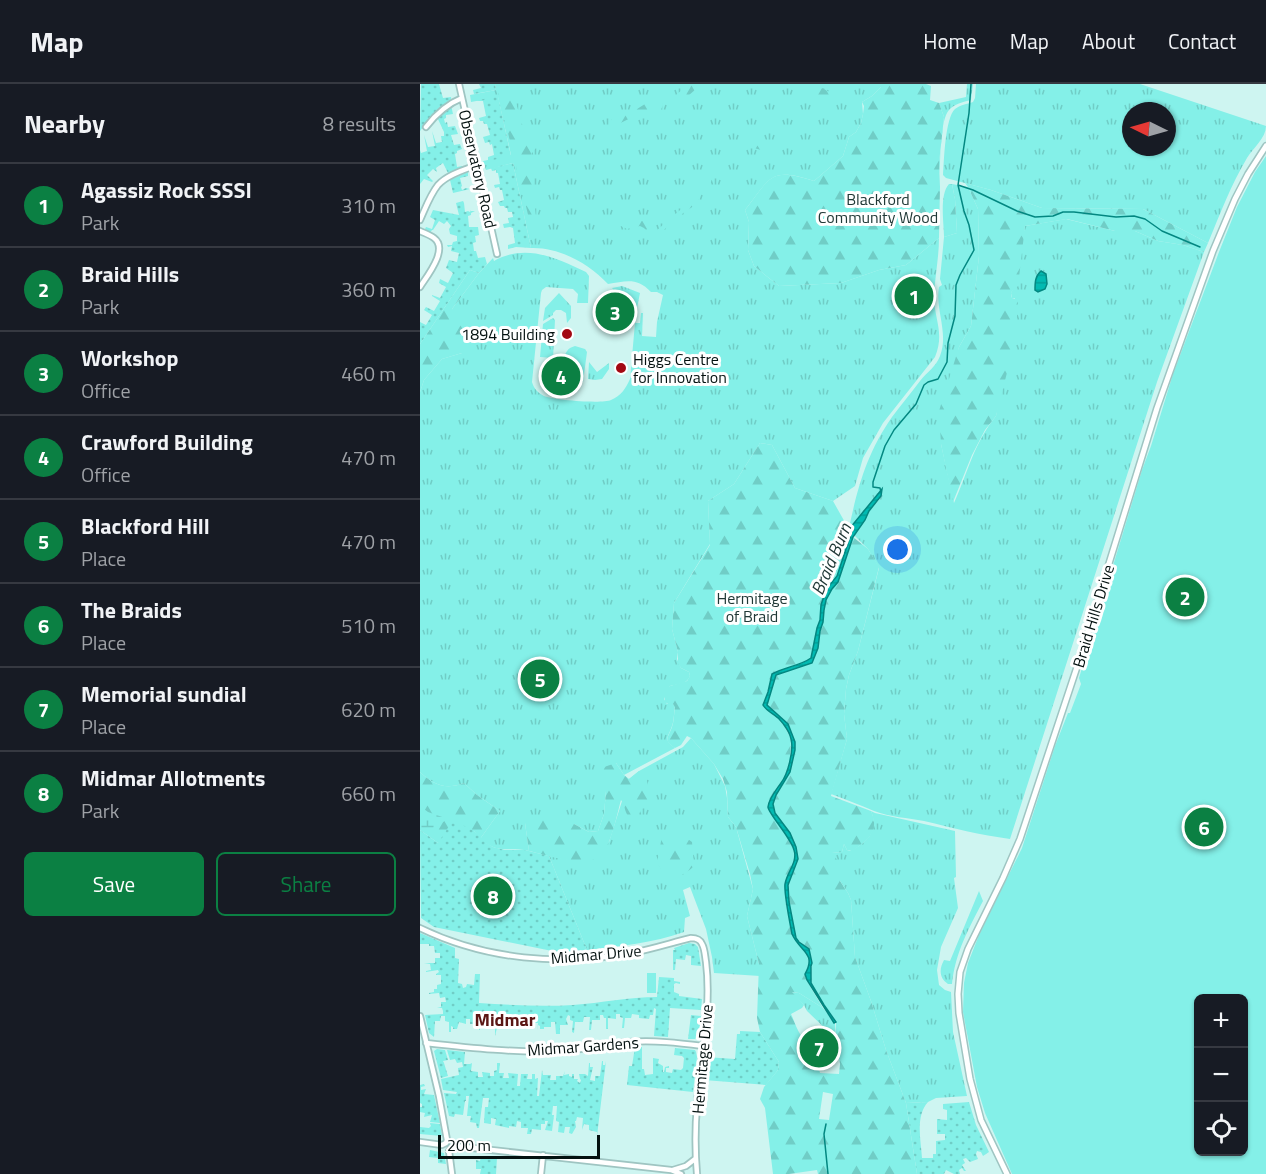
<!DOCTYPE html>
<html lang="en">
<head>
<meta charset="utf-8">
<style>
  :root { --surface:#171b24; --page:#20242c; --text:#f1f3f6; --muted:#9ea1a6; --line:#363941; --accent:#0b8043 }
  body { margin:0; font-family:"Titillium Web",sans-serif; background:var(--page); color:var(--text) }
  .controls { position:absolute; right:18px; bottom:18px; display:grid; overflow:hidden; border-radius:9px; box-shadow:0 2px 4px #0004 }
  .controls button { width:54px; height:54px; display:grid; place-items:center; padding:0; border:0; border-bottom:2px solid var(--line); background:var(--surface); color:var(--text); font:30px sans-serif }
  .compass { position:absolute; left:702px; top:18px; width:54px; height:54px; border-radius:50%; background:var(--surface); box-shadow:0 2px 4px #0004; rotate:275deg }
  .scale { position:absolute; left:18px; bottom:15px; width:162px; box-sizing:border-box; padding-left:6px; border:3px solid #041110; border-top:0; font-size:16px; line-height:21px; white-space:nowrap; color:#041110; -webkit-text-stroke:4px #fff; paint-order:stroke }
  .you { position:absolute; left:478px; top:466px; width:21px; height:21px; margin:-15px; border:4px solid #fff; border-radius:50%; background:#1a73e8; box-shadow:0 0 0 9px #1a73e833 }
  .badge { display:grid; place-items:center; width:39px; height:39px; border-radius:50%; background:var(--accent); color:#fff; font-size:20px; font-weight:700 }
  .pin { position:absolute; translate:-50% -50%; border:3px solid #fff; box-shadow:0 2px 6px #0006 }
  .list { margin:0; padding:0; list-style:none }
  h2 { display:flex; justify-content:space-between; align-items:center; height:78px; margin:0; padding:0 24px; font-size:26px }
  h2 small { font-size:20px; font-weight:400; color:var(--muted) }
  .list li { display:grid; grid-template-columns:39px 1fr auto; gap:18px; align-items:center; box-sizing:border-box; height:84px; padding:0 24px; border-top:2px solid var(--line) }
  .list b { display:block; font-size:22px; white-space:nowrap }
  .list p { margin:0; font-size:20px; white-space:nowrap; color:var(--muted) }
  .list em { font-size:20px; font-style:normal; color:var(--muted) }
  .actions { display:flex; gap:12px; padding:18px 24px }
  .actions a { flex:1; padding:14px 0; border:2px solid var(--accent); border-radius:9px; text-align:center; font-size:21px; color:var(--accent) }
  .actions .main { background:var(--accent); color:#fff }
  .icon { flex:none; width:33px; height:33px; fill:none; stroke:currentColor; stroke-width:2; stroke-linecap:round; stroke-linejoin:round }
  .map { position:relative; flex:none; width:846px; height:1090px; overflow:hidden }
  header { display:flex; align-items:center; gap:36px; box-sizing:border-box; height:84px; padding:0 30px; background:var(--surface); border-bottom:2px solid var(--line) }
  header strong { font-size:28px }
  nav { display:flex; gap:33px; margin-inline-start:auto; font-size:21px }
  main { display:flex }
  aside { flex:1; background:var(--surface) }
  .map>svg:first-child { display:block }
  .grass { fill:url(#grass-tufts); fill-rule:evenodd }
  .forest { fill:url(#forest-firs); fill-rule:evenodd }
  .wetland { fill:url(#wetland-marsh) }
  .park { fill:#84f0e8; fill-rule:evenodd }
  .garden { fill:url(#garden-dots) }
  .water { fill:url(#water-rules); stroke:#038781; stroke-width:1.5 }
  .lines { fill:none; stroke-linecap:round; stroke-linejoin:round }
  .stream { stroke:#038781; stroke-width:1.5 }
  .minor-casing { stroke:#9fc5c2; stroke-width:8 }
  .tertiary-casing { stroke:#9fc5c2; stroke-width:8 }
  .minor { stroke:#fff; stroke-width:4.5 }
  .tertiary { stroke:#fff; stroke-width:5 }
  .poi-dot { fill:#a30913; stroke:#fff; stroke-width:2 }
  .labels { text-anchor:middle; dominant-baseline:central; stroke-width:6; stroke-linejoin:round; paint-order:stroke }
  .street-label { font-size:16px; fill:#041110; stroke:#fff }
  .park-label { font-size:16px; fill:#213937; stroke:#fff }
  .poi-label { font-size:16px; fill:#041110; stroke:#fff; text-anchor:end }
  .water-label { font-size:18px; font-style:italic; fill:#1f3735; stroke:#fff }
  .neighbourhood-label { font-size:18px; font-weight:bold; fill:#5a1513; stroke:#fff }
</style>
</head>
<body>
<header>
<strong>Map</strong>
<nav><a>Home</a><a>Map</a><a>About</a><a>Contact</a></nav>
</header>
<main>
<aside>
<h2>Nearby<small>8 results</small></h2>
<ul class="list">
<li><span class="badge">1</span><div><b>Agassiz Rock SSSI</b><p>Park</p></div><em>310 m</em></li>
<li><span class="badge">2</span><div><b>Braid Hills</b><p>Park</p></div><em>360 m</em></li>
<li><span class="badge">3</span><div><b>Workshop</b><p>Office</p></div><em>460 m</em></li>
<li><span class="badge">4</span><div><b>Crawford Building</b><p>Office</p></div><em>470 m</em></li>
<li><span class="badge">5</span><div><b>Blackford Hill</b><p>Place</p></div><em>470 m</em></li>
<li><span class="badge">6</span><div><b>The Braids</b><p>Place</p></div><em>510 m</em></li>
<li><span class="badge">7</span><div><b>Memorial sundial</b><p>Place</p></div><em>620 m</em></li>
<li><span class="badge">8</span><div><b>Midmar Allotments</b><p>Park</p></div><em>660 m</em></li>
</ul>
<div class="actions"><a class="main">Save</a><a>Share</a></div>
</aside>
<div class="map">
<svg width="846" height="1090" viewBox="0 0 846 1090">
  <defs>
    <pattern id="grass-tufts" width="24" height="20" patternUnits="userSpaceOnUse" patternTransform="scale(1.5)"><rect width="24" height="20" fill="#84f0e8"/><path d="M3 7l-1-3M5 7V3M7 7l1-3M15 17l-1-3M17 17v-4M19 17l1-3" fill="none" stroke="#70cdc6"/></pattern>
    <pattern id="forest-firs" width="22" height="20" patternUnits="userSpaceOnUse" patternTransform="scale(1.5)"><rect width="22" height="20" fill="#84f0e8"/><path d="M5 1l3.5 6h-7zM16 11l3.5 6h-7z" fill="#70cdc6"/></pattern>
    <pattern id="wetland-marsh" width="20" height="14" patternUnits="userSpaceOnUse" patternTransform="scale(1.5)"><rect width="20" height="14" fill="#84f0e8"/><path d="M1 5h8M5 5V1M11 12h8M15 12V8" fill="none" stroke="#70cdc6"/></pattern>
    <pattern id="garden-dots" width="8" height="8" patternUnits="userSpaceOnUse" patternTransform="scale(1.5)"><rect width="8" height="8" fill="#84f0e8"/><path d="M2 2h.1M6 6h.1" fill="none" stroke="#70cdc6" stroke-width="1.8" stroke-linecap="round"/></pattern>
    <pattern id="water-rules" width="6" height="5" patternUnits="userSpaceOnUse" patternTransform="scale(1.5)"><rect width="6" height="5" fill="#02bab2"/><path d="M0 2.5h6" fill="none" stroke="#029f98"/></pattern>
  </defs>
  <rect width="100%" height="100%" fill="#cef5f1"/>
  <!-- grass -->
  <path class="grass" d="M75 0H461V3L452 12 442 18 443 30 441 39 436 48 429 53 423 72 394 97C350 83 351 93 325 126L329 138 328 166 334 182 359 202 421 199 459 186 486 181 519 154C519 173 515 192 514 212 514 235 525 249 515 273L463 339 443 374 435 402 413 417 375 404 352 361 340 359 314 400 288 417 290 460 254 519 252 545 258 568 257 575 261 584 269 588 270 592C267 600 258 600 250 602L244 615 247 620H253L255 622C254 628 254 637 252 642 248 654 243 655 255 664L204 691 196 679 186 707 184 730 178 747 169 748 154 740 105 739 109 767C88 762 79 771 60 755L80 727 57 711 44 699C25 706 14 701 0 688V308L4 296 22 275 42 269 32 225 59 189 73 174 74 177C106 159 136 174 166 188L169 192 168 219H157L158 210 153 205 126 203 122 206 121 209 112 298C114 305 118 309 124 312 133 316 182 320 191 316 201 312 206 304 210 295L215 239H220L221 229H223L222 252 236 253 237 238 243 211 237 208H231C217 193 206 197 188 200 169 180 140 163 111 164L93 79 66 86 63 77 91 71 78 13 51 18 50 11 76 6Z
    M547 0H553L551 16C543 18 534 20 529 26 520 36 520 76 520 90L519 79 524 33 519 19 546 13Z
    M556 0H720L846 42C846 54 833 64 827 74 811 101 800 130 788 159L723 125 622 124 571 106 526 94 523 91C524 77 525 34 535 25 540 21 547 20 553 18L555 14ZM711 27H747V63H711Z
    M532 100 548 103 558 125 559 172 551 242 539 263 521 360 534 419C548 388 554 359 576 332L595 214H592L591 209 593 205 605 142 646 135 695 147H715L738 157 763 161 784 168 737 298 590 755C560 751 533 744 504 737 488 734 470 733 454 727 440 721 425 715 411 710L427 655 424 630 426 605 429 591 438 567 459 484 448 465 434 451 445 436 449 427 459 416 462 406 430 444 431 447 429 444C438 402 447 369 472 333 481 321 491 309 500 297 507 288 516 283 520 272 529 249 515 226 519 203L522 201 520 195 524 153 537 149 535 115Z
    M202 202 220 209 216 229 213 228 192 204Z
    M139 209 151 222V234L147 239 146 229 141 226H136L133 229V231L123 237 125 224Z
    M133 234 135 236 133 274 120 273 123 240Z
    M155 262 165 265 167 268 163 298H152L153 283 143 278C145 269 147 264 155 262Z
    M169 278 177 288 189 279V285L182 295 175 296 168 295Z
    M271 654 294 680 305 702 307 714 308 733 316 743 333 805 327 832 339 880 340 892 294 889 292 873 286 845 270 803 263 806 270 832 265 834 264 848C233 859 200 862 167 866L129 772 151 776 189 758 209 695 219 687 263 663Z
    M451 727 455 729 535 747 536 793 534 794 538 824 521 863 517 886 519 901 525 906 531 908 533 948 547 1012 516 1014 508 1018 486 1019 466 966 451 917 435 873 431 816 428 809 420 797 411 769 422 768 424 760 427 766 430 767C447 759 459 747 451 727Z
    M559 807 563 817C549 844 535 869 532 900H528C519 894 519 885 524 876L530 877Z
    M370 908 379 909 403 924 415 939 416 955 387 927 384 921Z"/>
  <!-- forest -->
  <path class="forest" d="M76 0H99L95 5 94 12 105 50 113 53 118 60C116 64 114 66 112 69 106 78 109 87 114 95L113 103 110 108 115 124 118 153 114 155Z
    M262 0H290L276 5 261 18 255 15 257 10 262 6Z
    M461 0H506L511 2 510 16 519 19 524 33 519 79 520 103 519 154 486 181 459 186 421 199 359 202 334 182 328 166 329 138 325 126C351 93 349 83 394 97L423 72 429 53 436 48 441 39 443 30 444 22 442 18 452 12 461 3Z
    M402 4 411 9V15L405 20 395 18 389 14 390 8 395 5Z
    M242 14 243 21 240 28H233L228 26C223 31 221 31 214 33 205 36 198 41 189 44V37L217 25 233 15Z
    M338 54H343L349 58 348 64 345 67 334 64V57Z
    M287 94H292L291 98 280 109 279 115 275 121 252 137 244 146 236 150V147L267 120 275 104Z
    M545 99 571 106 622 124 723 125 788 159 784 168 763 161 738 157 715 147H695L647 135 605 142 598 202C595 206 589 206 592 214L596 215 598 218 595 257 576 332 565 346 552 371 533 418 521 360 519 327 539 263 551 242 559 172 558 125 548 103Z
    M529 100H532L535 115 537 149 524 153C524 139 519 111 529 100Z
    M202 133 213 137H229L232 141 231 144 226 146 224 144 220 142 207 145 201 142 196 147 193 139 196 135Z
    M50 186 59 189 32 225 54 245 42 269 22 275 4 296 0 308V260Z
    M340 359 352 361 375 404 413 417 431 449 417 492 406 507 403 515 401 521 400 536 397 544 391 574C380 582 364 583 353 590L348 608 343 619 347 626 361 636 371 655 370 677 364 696 354 708 350 729C359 739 376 758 375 772 374 781 368 790 366 798 363 807 369 834 371 844 374 867 399 864 385 892L391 904 403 924 379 909 372 908 384 921 382 924 371 930C376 940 378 953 389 958L387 965 397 977 400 989 419 990 420 980 416 955V937L404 921 391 899 392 879 389 865 379 857 376 854 369 818 368 801 378 775 376 763 370 749 355 729 353 720 356 711 370 688 375 666V658L368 640 347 621 356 591 392 579 398 564 400 547 403 538 404 526 406 516 412 505 418 498 433 453 448 465 459 483 438 567 429 591 426 605 424 630 427 655 411 712 451 727C460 748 448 756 432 767L427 766 424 760 422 768 412 769C419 777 424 787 420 797L428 809 431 816 435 873 451 917 466 966 486 1019 497 1090H398L397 1086 369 1090H353L345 1024 340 1015 344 1003 358 986 359 978 340 948 337 934 339 880 327 832 333 805 330 790 316 743 308 733 307 708 303 695 294 680 271 654 267 652 261 661 255 664C243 656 248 654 252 643 254 637 254 629 255 623L253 620H248L245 618 244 609 250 602 267 597 270 592 269 588 261 584 258 579V568L252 545 254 519 290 461 288 417 314 400ZM403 1008 413 1010 409 1036 399 1035Z
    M196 679 204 691 209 695 219 687 227 697 230 712 217 733 213 735C204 732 206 722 201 716 197 730 191 764 179 773 164 784 126 771 109 767L105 739 120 733 154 740 169 748 178 747 184 730 186 707 177 696 184 683Z
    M0 688C14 701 25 706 44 699L57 711 80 727 60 755 54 747 18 759 0 746Z
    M255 749 265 753 272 758 274 782C266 790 258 794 247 793L237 779 242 752Z"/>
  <!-- wetland -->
  <path class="wetland" d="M0 722 8 728 28 735 6 748 0 743Z"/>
  <!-- park -->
  <path class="park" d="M846 72V1090H592L565 1029 557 1003 543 928 544 899 548 879 559 851 602 764 635 662 648 629H650L661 600 659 594 722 386 731 362 753 290 799 168 817 123 835 88ZM824 914V1068H778V914Z
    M485 213a9 9 0 1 1 18 0a9 9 0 1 1-18 0Z
    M227 889H236V909H227Z"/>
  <!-- garden -->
  <path class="garden" d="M1 0H19L23 14 31 13V15L14 29 0 47Z
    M59 0H75L76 6 54 10 53 6 61 4Z
    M78 12 91 72 68 77V73L74 71 72 60 70 61 69 58 65 59 63 53 70 51 67 40H64L63 37H60L59 34 66 32 63 17H54Z
    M31 21 33 30 26 31V34L24 35 25 39 27 38 28 43 35 42 38 50 31 51 34 61 40 60 42 65 37 67V69L35 70 37 83 42 82V85L29 91 23 79 16 84 17 88 13 85 7 91 13 97 12 98 4 95 0 100V66L1 69 7 67 4 51 8 63 15 62 12 47 16 59 22 58 21 52H24V48L17 33Z
    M93 79 111 164 96 163 88 165V161L95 159 93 144 90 143 84 144 83 140 89 139 88 134 93 133 92 128H88L87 124H85L84 122H80L78 118 84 116 82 106H80L79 103 75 104 74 101 80 100 78 89H76V86L72 87 71 84Z
    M48 88V92L40 94 42 102 41 103 42 106 46 104 50 105 33 109 30 96Z
    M43 117 44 119 45 128 48 127 50 128 51 126V127H55L51 129V131L48 132 49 143H58L59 151 55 152 56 158 53 159 54 167H56L58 174 65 173 67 180 59 189 50 186 0 260V238L6 241 12 231 4 226 6 223 14 227 20 217 12 212V211L20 214 26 203 19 199 20 195 28 199 33 189 26 184 29 176 37 178 39 169 31 167 32 162 28 163 27 161H32L33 158 37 157V152L30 150 29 145 31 142 27 137 24 140 19 137 13 146H12L10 149 5 145 6 143 12 145 15 136 10 133 13 126 39 131 36 119Z
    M33 736 54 747 66 759 73 763 85 766H105L129 772 167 866 137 868 14 843 1 834 0 746 18 759Z
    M0 849 35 864V874L39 875 38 899 42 900 43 904 46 903 47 900 54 901 55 890H60L59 919C90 921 122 923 153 921 181 919 209 913 237 913L239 893 254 894V897L260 898V900L256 899 254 900V908L259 910V912L282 915 281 926 250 924 248 953 234 952 236 925 234 924 233 931H230L229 935 219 934V931L212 930 211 934H205L204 944H202L203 934 200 933V930H196V935L188 934V945H186V934H184L183 931H180V936H172L171 946H169L170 933H164L163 938H155L154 949 152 948 153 937 150 936V932L148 931 146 935 148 941H140V950H136L135 938H131V943H124V945H120V942L118 941 117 946 118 939H112L111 944 104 943V939H102L101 945 94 944 95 939 92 936H89V944H85V935H80L79 944H77L75 952V942H71L72 936 68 934 67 942 60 941V946H59V934L55 933V940H50V935H46V940L39 938 37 945H33V943L31 942V948H29V938L25 937V932H21L20 937H15L14 953 9 949 5 931 23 930V927L22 924H17L21 923V918H26L25 913 20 914 19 909 9 910V909L14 908V905H17V901L21 900V891H16V890L19 888 18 886 6 888V887L11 886 10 880 4 879H15V874H20V869H15L14 862H9V860H0Z
    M269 859 275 860 278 863 281 882 271 881V872L266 871 265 876 256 875 255 886H253V866H255L254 864Z
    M271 931 281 932 279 951 275 955H268Z
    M320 947 340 948 359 978 358 986 346 1001 284 996 286 973 315 975 317 950H320Z
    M215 963H222V985H224L225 991 233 990V974L239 975 238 979 243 982V988H244L245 983 249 982V984H246V988L252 989 253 985 261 986 263 984 264 974 262 972 254 971 255 964 275 966 276 968 277 973 273 1008 207 1001 209 982H212Z
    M17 965 25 966 28 976 23 977 24 979 28 992 21 994 14 967Z
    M27 966 45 968 44 980H50L52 979 51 987 58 988V993H63L62 988 70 989V992H74V987L77 986V979H80L79 989H84L83 994H89L88 989 98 990 97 1002H100L101 990H108L107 995H112V990H115V995L118 994 117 1012H119L122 986 123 991H131L130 996H136V992H143L145 987 144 991 149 990V992L152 993V990H154V995H158L157 997 160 999 161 996 160 995 159 990H165L168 992 169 979H170V983H173L170 996 175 997V992H180L182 977H183V981H185L186 977 177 1052V1048L169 1046V1041L164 1040 162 1046 163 1034 157 1033 156 1037H155L156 1043 152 1050 149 1049 150 1043H145L144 1049 138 1048 139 1038 136 1037 137 1022H133L132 1031H134L132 1047 125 1046 128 1037H125V1040H121V1046L112 1045 111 1050H107L108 1044H101V1038L97 1037 96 1043 89 1042V1044L75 1041 76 1035 71 1034V1040L64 1039 65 1023H68L69 1014H63L59 1044H57L56 1039 50 1038 51 1032H47L49 1012H46V1017H45L43 1031 35 1030 34 1033 29 1032 24 1009 36 1010 37 1008 23 1006 21 995 39 991 38 984 43 983 42 978 37 979 35 975 30 976Z
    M4 1000 5 1002 1 1003V1006L6 1005 4 1010 14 1011 20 1039 10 1038 12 1031 4 1033 5 1029 0 1028V1023H2V1020L0 1019V1001Z
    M508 1018C495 1032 501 1057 502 1074H513V1070H516V1057L525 1056V1050H517V1035L527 1036V1026L523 1025V1020L549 1018 556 1041 569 1068 563 1072 561 1068 557 1067 556 1070 558 1075 550 1078 546 1074 543 1075 545 1079 542 1081 546 1087H544L542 1084 539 1086 540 1090H534L526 1086 524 1090H497L486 1019Z
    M10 1039 20 1040 22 1052 0 1050V1043L9 1044 11 1042Z
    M10 1066 24 1069 26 1080 18 1079V1074L9 1073Z
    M61 1072 77 1074 76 1090H60L61 1085H56V1076L60 1077Z"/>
  <!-- water -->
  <path class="water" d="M621 187 626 190 627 200 625 205 618 208 615 206C615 199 615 192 621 187Z
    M462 405 461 412 449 427 445 436 433 453 418 498 412 505 406 516 404 526 403 538 400 547 398 564 392 579 356 591 347 621 368 640 375 658V666L370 688 356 711 353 720 355 729 370 749 376 763 378 775 368 801 369 818 376 854 379 858 389 865 392 879 391 882V899L404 921 416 938 414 939 387 896 385 890C397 869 380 868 372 850 370 839 364 810 365 800 367 788 378 778 374 766 371 754 348 729 348 723 349 714 356 706 361 699 368 690 374 666 371 655 370 649 364 640 360 636 355 630 347 628 343 621L348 608 352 590C364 583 380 582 391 574L397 544 400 536 401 521 403 515 405 507 417 492 432 447 430 444Z"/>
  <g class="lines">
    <!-- stream -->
    <path class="stream" d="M538 101 553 106 597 127 615 133 633 132 643 128H654L696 133 714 132 725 135 742 147 780 163
      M461 408 460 404 453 403V398L465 362 474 346 496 320 504 301 508 298 518 295 527 278 528 259 535 232 536 201 540 191 554 166 549 141 544 127 538 101 549 29 551 0
      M406 1040 404 1050 408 1090"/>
    <!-- minor casing -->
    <g class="minor-casing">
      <path id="minor" d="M39 0 77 170
        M6 43C16 30 27 20 42 14
        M0 136C5 125 10 111 18 101 27 91 44 86 57 81
        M0 147C4 149 10 151 14 154 29 165 7 192 0 203
        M0 844C66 876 140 882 212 869 232 865 251 859 271 854 276 854 280 855 282 860 285 865 285 873 286 878 292 926 280 974 277 1021 275 1044 275 1067 277 1090
        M0 932 19 1012 27 1056 26 1059 22 1061 0 1058
        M6 959C51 964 96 969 140 967 164 966 186 960 209 958 234 956 259 959 283 962
        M253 1086 266 1082 275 1075
        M32 1090 29 1067 31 1064 35 1062 251 1086 261 1090
        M121 1090 123 1071"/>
    </g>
    <!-- tertiary casing -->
    <g class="tertiary-casing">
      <path id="tertiary" d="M587 1090 561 1036 550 995 539 929 538 910 540 888 548 865 583 794 600 755 657 583 737 324 793 167 815 115 828 90 846 62"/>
    </g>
    <!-- minor -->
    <use href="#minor" class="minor"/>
    <!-- tertiary -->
    <use href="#tertiary" class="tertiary"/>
  </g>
  <!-- markers -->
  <g class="poi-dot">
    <circle cx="147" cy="250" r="6"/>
    <circle cx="201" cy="284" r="6"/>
  </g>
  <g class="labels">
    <!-- street labels -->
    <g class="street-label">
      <text transform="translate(58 85) rotate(77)">Observatory Road</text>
      <text transform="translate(673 532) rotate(-73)">Braid Hills Drive</text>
      <text transform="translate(176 870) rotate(-5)">Midmar Drive</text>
      <text transform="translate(163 962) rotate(-4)">Midmar Gardens</text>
      <text transform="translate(282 975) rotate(-85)">Hermitage Drive</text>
    </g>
    <!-- park labels -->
    <g class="park-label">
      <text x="458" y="115">Blackford<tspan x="458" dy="18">Community Wood</tspan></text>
      <text x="332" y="514">Hermitage<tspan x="332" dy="18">of Braid</tspan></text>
    </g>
    <!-- poi labels -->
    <g class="poi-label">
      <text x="135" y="250">1894 Building</text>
      <text x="213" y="275" text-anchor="start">Higgs Centre<tspan x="213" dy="18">for Innovation</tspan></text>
    </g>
    <!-- water labels -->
    <g class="water-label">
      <text transform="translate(411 475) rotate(-67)">Braid Burn</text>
    </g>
    <!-- neighbourhood labels -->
    <g class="neighbourhood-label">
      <text x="85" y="935">Midmar</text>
    </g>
  </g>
</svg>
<div class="controls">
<button>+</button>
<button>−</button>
<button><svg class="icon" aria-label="locate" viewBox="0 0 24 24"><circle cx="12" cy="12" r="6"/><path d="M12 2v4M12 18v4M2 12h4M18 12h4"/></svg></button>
</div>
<svg class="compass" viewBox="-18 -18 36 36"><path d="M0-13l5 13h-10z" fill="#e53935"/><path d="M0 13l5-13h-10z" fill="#9ea1a6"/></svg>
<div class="scale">200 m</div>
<div class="you"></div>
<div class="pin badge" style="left:494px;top:212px">1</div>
<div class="pin badge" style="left:765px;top:513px">2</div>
<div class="pin badge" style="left:195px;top:228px">3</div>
<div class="pin badge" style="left:141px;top:292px">4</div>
<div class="pin badge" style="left:120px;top:595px">5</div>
<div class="pin badge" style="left:784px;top:743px">6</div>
<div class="pin badge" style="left:399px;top:964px">7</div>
<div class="pin badge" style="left:73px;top:812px">8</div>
</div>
</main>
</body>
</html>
